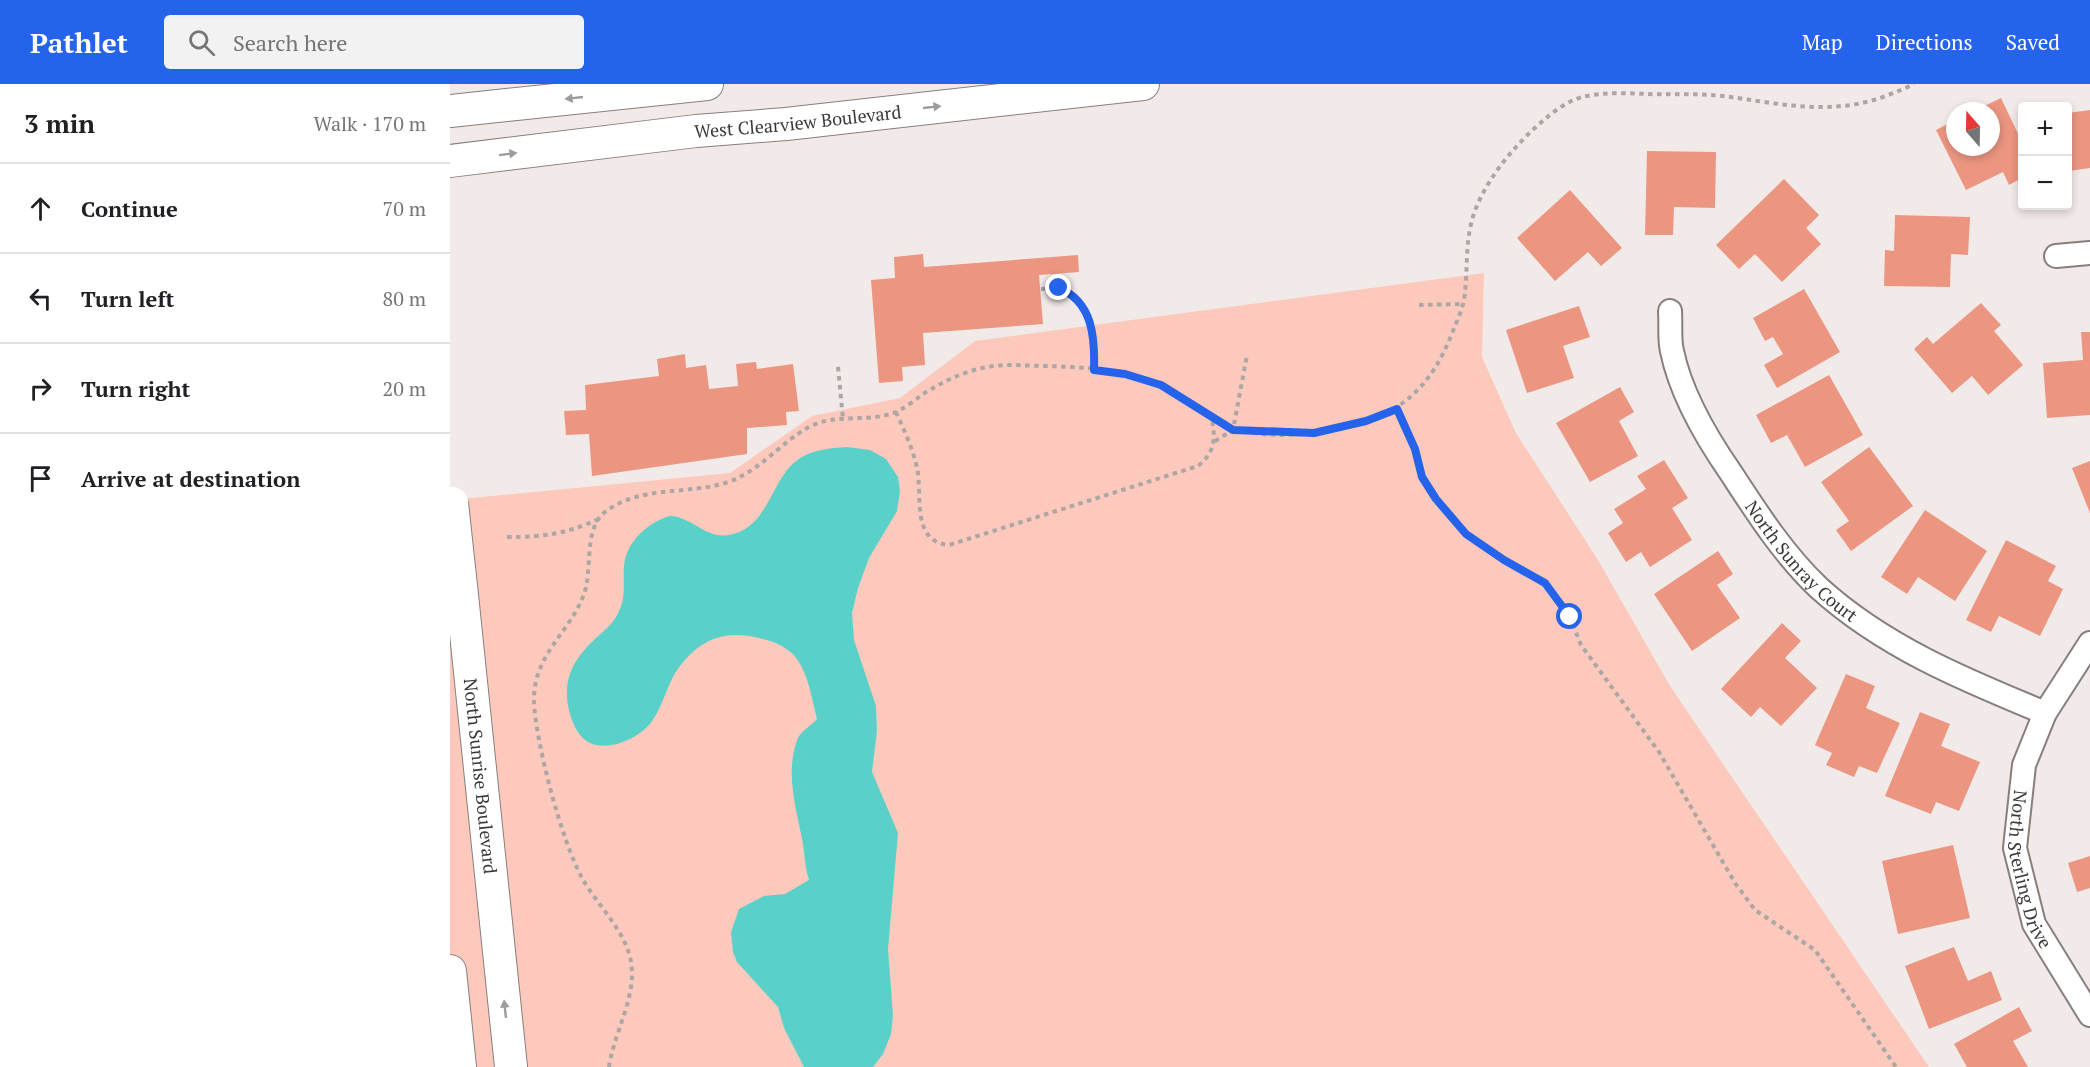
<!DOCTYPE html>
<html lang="en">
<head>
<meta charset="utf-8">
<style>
  :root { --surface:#fff; --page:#f2f2f2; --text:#202124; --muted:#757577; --line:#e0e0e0; --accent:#2563eb }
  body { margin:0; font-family:"PT Serif",serif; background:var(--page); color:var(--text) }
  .controls { position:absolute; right:18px; top:18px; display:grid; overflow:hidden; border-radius:6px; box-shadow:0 3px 9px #0003 }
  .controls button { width:54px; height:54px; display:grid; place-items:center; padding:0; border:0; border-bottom:2px solid var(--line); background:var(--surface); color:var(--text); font:30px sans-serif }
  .compass { position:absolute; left:1496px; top:18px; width:54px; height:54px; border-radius:50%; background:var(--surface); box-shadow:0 3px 9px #0003; rotate:340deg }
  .stop { position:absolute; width:18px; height:18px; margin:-14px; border:4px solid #2563eb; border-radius:50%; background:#fff }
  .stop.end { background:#2563eb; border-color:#fff; box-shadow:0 2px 6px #0008 }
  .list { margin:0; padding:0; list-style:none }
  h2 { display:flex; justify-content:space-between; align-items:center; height:78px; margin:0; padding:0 24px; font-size:26px }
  h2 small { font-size:20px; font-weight:400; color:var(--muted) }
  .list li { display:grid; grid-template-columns:39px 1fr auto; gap:18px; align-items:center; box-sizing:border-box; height:90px; padding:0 24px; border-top:2px solid var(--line) }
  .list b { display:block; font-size:22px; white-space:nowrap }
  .list em { font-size:20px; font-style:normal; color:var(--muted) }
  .icon { flex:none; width:33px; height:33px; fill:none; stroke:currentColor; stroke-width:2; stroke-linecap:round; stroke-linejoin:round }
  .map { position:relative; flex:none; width:1640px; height:983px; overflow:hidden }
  header { display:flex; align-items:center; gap:36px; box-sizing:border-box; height:84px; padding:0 30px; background:var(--accent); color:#fff }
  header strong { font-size:28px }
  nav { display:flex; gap:33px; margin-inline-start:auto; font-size:21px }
  .search { width:420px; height:54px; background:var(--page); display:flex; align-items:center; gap:15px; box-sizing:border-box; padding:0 21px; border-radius:6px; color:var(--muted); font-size:22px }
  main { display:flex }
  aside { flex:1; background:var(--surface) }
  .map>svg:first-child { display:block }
  .green { fill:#fdc9bd }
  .water { fill:#59d1c9 }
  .building { fill:#ec9682 }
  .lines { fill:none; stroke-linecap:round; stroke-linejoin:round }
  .street-casing { stroke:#877f7e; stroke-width:26 }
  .secondary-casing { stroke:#877f7e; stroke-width:34 }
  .path { stroke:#aca6a4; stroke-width:4; stroke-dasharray:4.5 4.5; stroke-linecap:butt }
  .street { stroke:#fff; stroke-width:22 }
  .secondary { stroke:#fff; stroke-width:32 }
  .secondary-bridge-casing { stroke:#877f7e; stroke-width:34; stroke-linecap:butt }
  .secondary-bridge { stroke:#fff; stroke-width:32 }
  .oneway { fill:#9d9c9b }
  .route { stroke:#2563eb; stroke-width:8 }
  .labels { text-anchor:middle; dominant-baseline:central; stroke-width:5; stroke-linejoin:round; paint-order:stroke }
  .street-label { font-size:18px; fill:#3b3837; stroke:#fff8f6 }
</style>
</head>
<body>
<header>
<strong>Pathlet</strong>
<div class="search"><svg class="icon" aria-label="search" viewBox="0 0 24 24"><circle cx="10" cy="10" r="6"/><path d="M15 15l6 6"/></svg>Search here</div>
<nav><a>Map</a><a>Directions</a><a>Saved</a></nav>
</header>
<main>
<aside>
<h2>3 min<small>Walk · 170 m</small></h2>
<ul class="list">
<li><svg class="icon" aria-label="ahead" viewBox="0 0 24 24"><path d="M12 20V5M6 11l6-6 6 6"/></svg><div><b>Continue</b></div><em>70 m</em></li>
<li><svg class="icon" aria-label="left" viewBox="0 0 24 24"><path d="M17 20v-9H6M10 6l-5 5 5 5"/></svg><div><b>Turn left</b></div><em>80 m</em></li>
<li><svg class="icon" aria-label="right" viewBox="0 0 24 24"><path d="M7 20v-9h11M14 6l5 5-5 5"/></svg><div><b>Turn right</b></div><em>20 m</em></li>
<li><svg class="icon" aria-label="arrive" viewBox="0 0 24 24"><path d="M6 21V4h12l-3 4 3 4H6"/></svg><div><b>Arrive at destination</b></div></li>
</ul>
</aside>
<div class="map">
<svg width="1640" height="983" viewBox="0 0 1640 983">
  <rect width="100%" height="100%" fill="#f2eae8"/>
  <!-- green -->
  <path class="green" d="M1034 189 1032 273 1066 349 1148 476 1220 602 1479 983H0V416L280 389 362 332 450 314 525 257Z"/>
  <!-- water -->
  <path class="water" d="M397 363 420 366 436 375 448 393 450 407 447 427 419 474 408 504 402 529 404 556 426 622 427 647 422 688 448 749 438 865 443 931 441 950 433 970 423 983H354L334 944 328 923 287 878 283 868 281 848 289 825 314 812 335 810 359 796C355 783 355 773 353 760 347 727 334 688 348 654 351 647 362 641 367 635 362 616 359 592 347 575 339 564 326 558 313 555 278 545 252 553 230 582 216 600 213 626 198 642 185 656 158 667 140 659 130 655 123 641 120 630 111 598 122 576 146 554 155 546 164 539 169 527 176 513 173 498 174 482 176 458 198 438 220 432 243 433 255 455 279 451 321 444 320 391 352 373 366 365 382 364 397 363Z"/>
  <!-- building -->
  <path class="building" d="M1551 14 1572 58V94L1559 101 1553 88 1516 106 1486 46 1505 36V63H1541V27H1524Z
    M1640 26V84L1619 87 1618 29Z
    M1197 67 1266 68 1265 124 1224 123 1223 151H1195Z
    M1334 95 1369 131 1356 144 1371 160 1332 198 1305 170 1289 185 1266 161Z
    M1120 106 1172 164 1151 182 1138 168 1105 197 1067 154Z
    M1445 131 1520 133 1518 171 1501 170 1500 203 1434 202 1435 166 1444 167Z
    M473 170 474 183 628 171 629 188 589 191 593 240 473 249 475 281 452 283 453 297 429 299 421 196 445 194 444 173Z
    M1354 205 1390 268 1327 304 1314 281 1333 270 1323 253 1315 257 1303 234Z
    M1531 219 1551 241 1544 247 1573 281 1538 311 1522 292 1502 309 1464 265 1477 253 1483 260Z
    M1129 222 1140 253 1113 262 1124 294 1077 309 1056 246Z
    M1631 248H1640V331L1597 334 1593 279 1633 276Z
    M235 270 236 284 256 281 259 305 288 302 286 280 306 278 307 285 343 280 349 327 336 328 337 341 297 344V370L142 392 139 350 116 351 114 327 136 326 135 301 209 292 207 275Z
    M1379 291 1413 351 1355 383 1337 351 1321 359 1306 331Z
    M1170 303 1184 328 1169 337 1188 372 1140 398 1106 339Z
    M1419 363 1463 422 1401 467 1386 446 1399 437 1371 398Z
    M1214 376 1238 414 1222 424 1242 456 1200 483 1191 468 1176 478 1158 449 1173 439 1164 425 1196 405 1187 392Z
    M1640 377V429L1622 384Z
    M1475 426 1537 467 1505 517 1468 493 1457 510 1431 493Z
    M1556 456 1606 482 1598 497 1613 505 1590 552 1549 532 1541 548 1516 536Z
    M1268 467 1283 490 1267 501 1290 534 1242 567 1204 510Z
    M1332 539 1351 557 1335 574 1367 604 1331 642 1310 623 1301 633 1271 605Z
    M1396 590 1425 602 1416 624 1450 639 1427 689 1409 682 1404 693 1376 681 1382 669 1365 661Z
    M1470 628 1500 640 1491 662 1530 678 1509 727 1486 718 1481 730 1435 712Z
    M1503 761 1520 834 1448 850 1432 777Z
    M1640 772V804L1627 808 1618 779Z
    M1504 863 1518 897 1541 887 1552 916 1479 945 1455 882Z
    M1569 923 1582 947 1563 957 1578 983H1517L1504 960Z"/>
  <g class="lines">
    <!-- street casing -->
    <g class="street-casing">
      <g id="street">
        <path d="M1606 172 1640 169"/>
        <path id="s1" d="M1220 227C1221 240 1219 255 1222 267 1231 311 1256 353 1281 389 1307 429 1334 471 1369 504 1434 563 1515 596 1595 629"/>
        <path id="s2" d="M1640 559 1595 629 1574 681 1565 764 1584 840 1640 931"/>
      </g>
    </g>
    <!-- secondary casing -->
    <g class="secondary-casing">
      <g id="secondary">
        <path d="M0 27 257 0"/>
        <path id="s3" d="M0 77 246 47 336 40 693 0"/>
        <path id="s4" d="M12 511 61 983"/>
        <path d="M0 887 10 983"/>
      </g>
    </g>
    <!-- path -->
    <path class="path" d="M591 205C640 202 646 247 644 286
      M969 221 1013 220
      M388 283 393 335
      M947 325 965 365 972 393 986 415 1016 450 1054 476 1095 499 1120 533 1131 561 1209 668 1285 799 1305 826 1365 866 1446 983
      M446 328C454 346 463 365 467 384 473 411 460 457 499 461L748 382C764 369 766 356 762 336
      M765 357 783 346 797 271
      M57 453C95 453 115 450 149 435
      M159 983C164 948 187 913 181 878 176 847 147 821 132 794 112 758 85 657 84 616 84 569 120 549 134 510 143 486 133 445 155 428 191 400 241 412 281 397 312 385 332 357 361 342 387 329 419 339 446 328 455 324 465 316 473 310 502 292 530 280 565 281 609 283 663 281 704 298 724 306 741 322 759 333 794 356 846 353 886 345 949 333 980 306 1003 247 1007 237 1012 226 1014 216 1018 191 1015 165 1021 140 1030 101 1065 60 1095 35 1106 26 1118 17 1132 13 1152 8 1177 9 1197 10 1222 11 1248 9 1273 12 1312 17 1352 26 1392 22 1417 20 1441 11 1464 0"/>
    <!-- street -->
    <use href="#street" class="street"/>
    <!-- secondary -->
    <use href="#secondary" class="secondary"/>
    <!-- secondary-bridge casing -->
    <g class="secondary-bridge-casing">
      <path id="secondary-bridge" d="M2 419 12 511"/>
    </g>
    <!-- secondary-bridge -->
    <use href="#secondary-bridge" class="secondary-bridge"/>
  </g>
  <!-- one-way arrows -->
  <defs><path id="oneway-solid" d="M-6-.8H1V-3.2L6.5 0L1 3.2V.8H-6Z" transform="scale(1.5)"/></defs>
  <g class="oneway">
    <use href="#oneway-solid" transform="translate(124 14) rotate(174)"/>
    <use href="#oneway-solid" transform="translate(482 23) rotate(-6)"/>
    <use href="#oneway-solid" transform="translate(58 70) rotate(-7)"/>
    <use href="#oneway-solid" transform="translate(55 925) rotate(-96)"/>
  </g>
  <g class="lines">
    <!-- route -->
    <path class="route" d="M609 204C643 218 645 254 644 286L675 290 711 301 783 346 864 349 916 337 947 325 965 365 972 393 986 415 1016 450 1054 476 1095 499 1120 533"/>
  </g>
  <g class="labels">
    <!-- street labels -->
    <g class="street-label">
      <text stroke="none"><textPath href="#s3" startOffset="350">West Clearview Boulevard</textPath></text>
      <text stroke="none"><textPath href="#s1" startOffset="290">North Sunray Court</textPath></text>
      <text stroke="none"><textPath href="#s4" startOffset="182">North Sunrise Boulevard</textPath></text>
      <text stroke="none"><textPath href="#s2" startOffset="246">North Sterling Drive</textPath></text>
    </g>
  </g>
</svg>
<div class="controls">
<button>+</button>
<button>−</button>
</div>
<svg class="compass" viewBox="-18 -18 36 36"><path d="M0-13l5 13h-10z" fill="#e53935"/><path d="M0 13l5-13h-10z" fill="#757577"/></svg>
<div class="stop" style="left:1120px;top:533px"></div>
<div class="stop end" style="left:609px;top:204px"></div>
</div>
</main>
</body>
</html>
